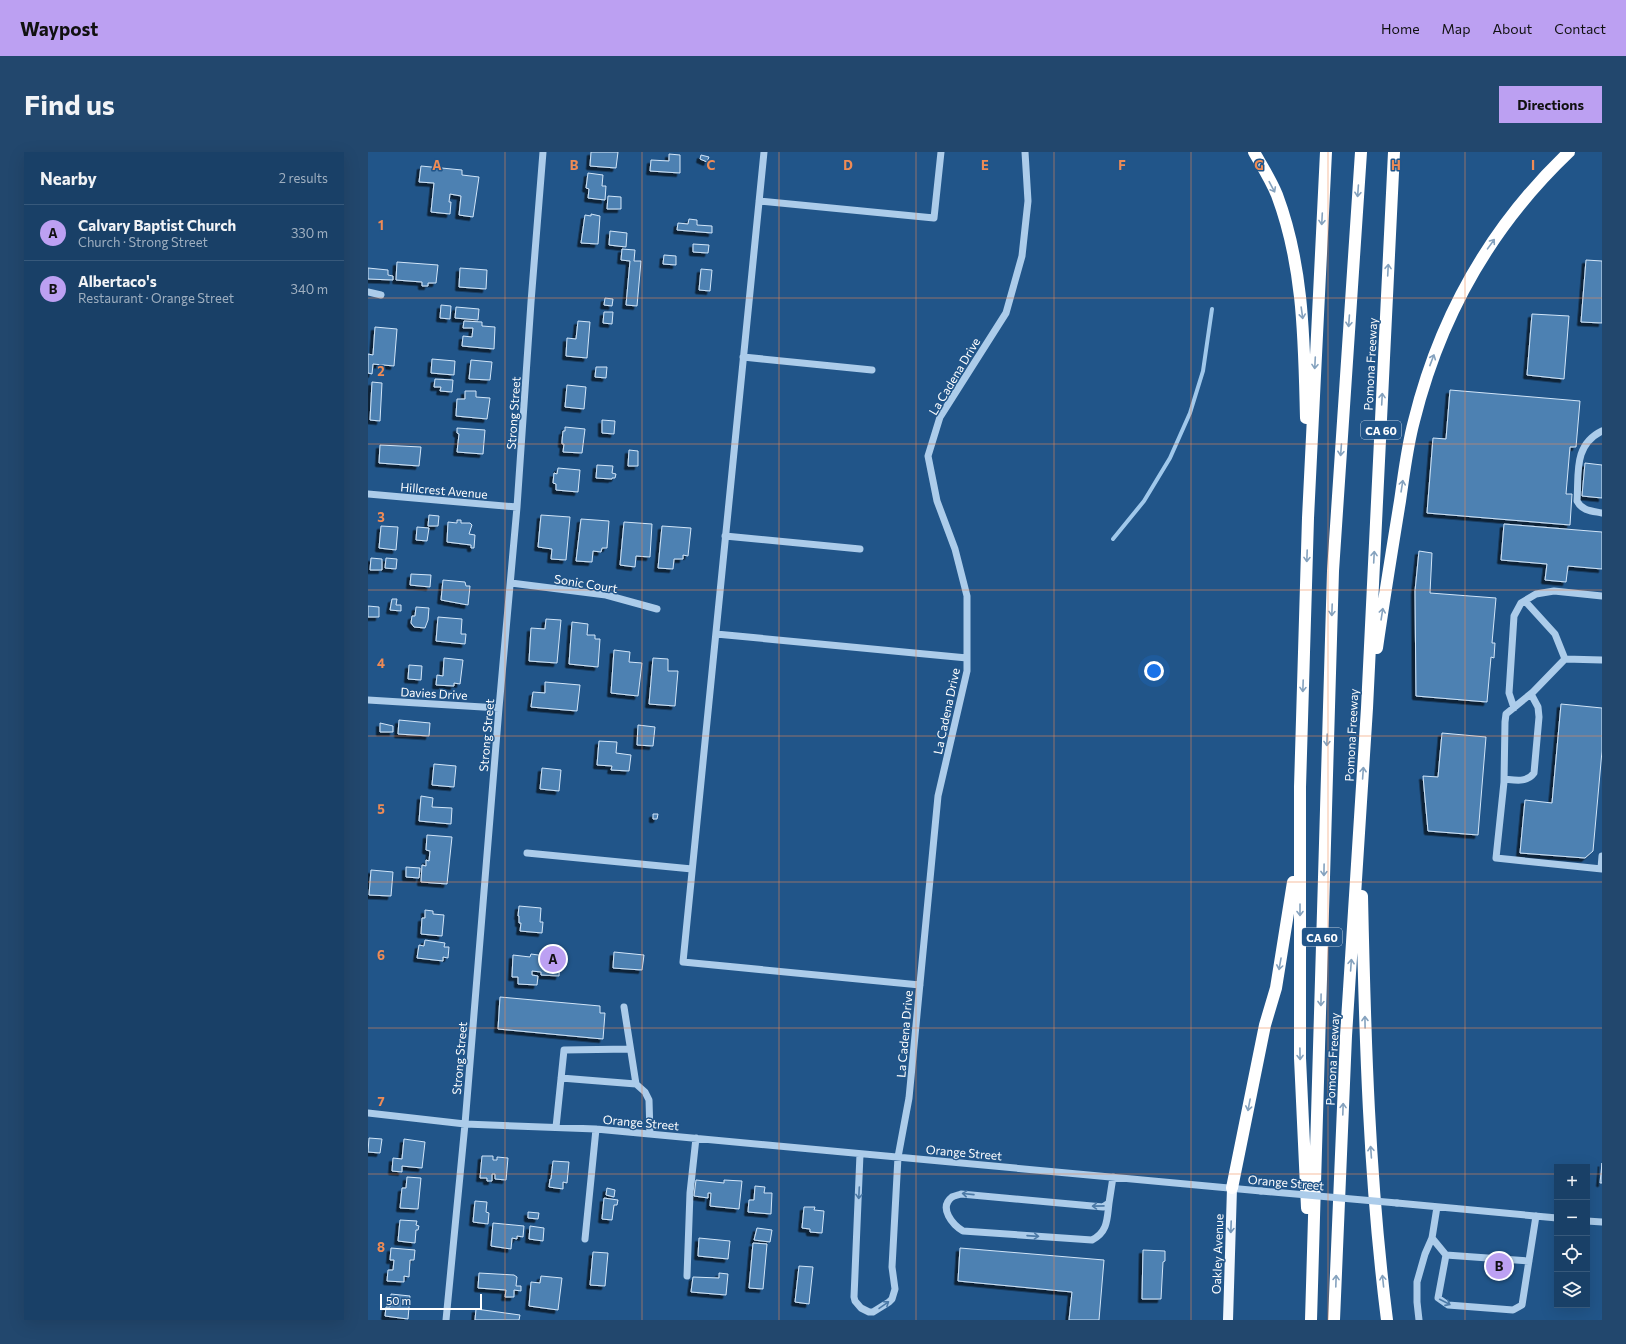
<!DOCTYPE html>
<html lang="en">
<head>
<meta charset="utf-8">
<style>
  :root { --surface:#194067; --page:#22476d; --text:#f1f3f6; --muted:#9fafc0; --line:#37597b; --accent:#bca0f2 }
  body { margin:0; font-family:Commissioner,sans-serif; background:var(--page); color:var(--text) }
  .controls { position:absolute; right:12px; bottom:12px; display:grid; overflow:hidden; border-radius:0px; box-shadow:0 4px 16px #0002 }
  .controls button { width:36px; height:36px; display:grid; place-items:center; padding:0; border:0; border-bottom:1px solid var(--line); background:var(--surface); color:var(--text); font:20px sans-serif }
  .scale { position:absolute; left:12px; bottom:10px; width:102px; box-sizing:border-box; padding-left:4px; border:2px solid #fff; border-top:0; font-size:11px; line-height:14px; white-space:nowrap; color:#fff; -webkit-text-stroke:3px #215589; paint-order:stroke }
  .you { position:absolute; left:786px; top:519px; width:14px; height:14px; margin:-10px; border:3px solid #fff; border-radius:50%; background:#1a73e8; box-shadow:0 0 0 6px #1a73e833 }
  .badge { display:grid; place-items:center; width:26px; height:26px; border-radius:50%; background:var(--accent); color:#111; font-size:13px; font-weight:700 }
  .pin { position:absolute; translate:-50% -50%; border:2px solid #fff; box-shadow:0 1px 4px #0006 }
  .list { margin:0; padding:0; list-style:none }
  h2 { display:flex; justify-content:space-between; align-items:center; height:52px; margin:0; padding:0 16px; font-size:17px }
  h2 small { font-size:13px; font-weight:400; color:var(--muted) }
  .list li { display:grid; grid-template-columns:26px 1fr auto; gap:12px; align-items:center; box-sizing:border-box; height:56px; padding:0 16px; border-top:1px solid var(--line) }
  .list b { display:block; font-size:15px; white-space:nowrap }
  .list p { margin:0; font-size:13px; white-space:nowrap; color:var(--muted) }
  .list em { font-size:13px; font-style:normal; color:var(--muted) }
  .icon { flex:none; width:22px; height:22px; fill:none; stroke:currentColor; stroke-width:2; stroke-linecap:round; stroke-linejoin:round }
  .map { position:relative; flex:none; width:1234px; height:1168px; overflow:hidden; border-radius:0px }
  header { display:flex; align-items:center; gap:24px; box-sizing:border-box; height:56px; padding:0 20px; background:var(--accent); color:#111 }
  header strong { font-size:19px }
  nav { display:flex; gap:22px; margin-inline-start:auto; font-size:14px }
  .intro { display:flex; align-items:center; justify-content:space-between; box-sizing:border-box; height:96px; padding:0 24px }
  h1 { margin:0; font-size:28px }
  .button { padding:10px 18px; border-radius:0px; background:var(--accent); color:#111; font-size:14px; font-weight:700 }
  main { display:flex; gap:24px; padding:0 24px }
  aside { flex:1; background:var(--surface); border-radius:0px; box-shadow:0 4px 16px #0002 }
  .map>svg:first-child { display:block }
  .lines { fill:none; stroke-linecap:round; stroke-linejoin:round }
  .stream { stroke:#a0c8eb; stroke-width:4 }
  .building { fill:#4e81b2; stroke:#d1e5f8; filter:url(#shadow) }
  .minor { stroke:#acccea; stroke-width:7 }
  .major { stroke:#f1f7fe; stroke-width:10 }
  .highway { stroke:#fff; stroke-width:12 }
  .minor-bridge { stroke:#acccea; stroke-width:7 }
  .oneway { stroke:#85a2be }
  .oneway2 { stroke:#4b79a6 }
  .oneway3 { stroke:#7496b8 }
  .grid { fill:none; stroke:#ef8b55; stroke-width:1; stroke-opacity:0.55 }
  .labels { text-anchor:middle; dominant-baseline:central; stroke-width:3; stroke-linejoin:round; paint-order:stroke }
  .shield { fill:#215589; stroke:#bcccdc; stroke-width:1 }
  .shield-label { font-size:11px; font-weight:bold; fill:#fff }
  .street-label { font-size:12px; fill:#fff; stroke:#215589 }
  .grid-label { font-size:13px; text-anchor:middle; font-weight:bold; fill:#ef8b55; stroke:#215589; stroke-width:3; stroke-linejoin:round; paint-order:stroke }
</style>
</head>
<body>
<header>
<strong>Waypost</strong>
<nav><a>Home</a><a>Map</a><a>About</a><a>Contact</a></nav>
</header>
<div class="intro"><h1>Find us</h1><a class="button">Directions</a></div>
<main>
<aside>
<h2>Nearby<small>2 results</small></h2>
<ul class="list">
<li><span class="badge">A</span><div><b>Calvary Baptist Church</b><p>Church · Strong Street</p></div><em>330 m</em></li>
<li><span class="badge">B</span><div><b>Albertaco's</b><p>Restaurant · Orange Street</p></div><em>340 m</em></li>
</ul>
</aside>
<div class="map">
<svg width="1234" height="1168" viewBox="0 0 1234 1168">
  <defs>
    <filter id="shadow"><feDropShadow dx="-3.5" dy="3.5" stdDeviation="0" flood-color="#0009"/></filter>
  </defs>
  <rect width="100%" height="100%" fill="#215589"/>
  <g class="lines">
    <!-- stream -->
    <path class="stream" d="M745 387 776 349 802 306 822 261 835 219 844 157"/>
  </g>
  <!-- building -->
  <path class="building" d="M223 0H250L248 16 222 14Z
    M301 2 312 3V21L282 19 283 8 301 9Z
    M333 3 341 5 339 10 332 7Z
    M53 14 94 18V23L111 25 105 65 91 63 93 44 82 42 81 50H83L82 62 63 60 66 31 51 30Z
    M220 21 235 23 234 34H238L237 48 220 46 221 37 218 36Z
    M240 44 253 45V57H239Z
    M223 62 232 64 230 92 213 91 217 63 223 64Z
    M321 67 329 68V73L344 74V81L309 78 310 71 320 72Z
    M242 79 259 81 258 95 241 93Z
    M325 92 341 93 340 101 325 100Z
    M254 97 267 98 266 109H273L269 154 258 153 262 109 253 108Z
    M296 103 308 104V113L295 112Z
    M1218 108 1234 109V171L1213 170Z
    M29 110 70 113 68 131H60V134H54V130L28 128Z
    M0 116 20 118V123L25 124V128L0 127Z
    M92 116 119 118 118 137 91 135Z
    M333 117 344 118 342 139 331 138Z
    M237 146 245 147 244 154 236 153Z
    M73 153 83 154 82 167 72 166Z
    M88 155 111 157 110 168 87 166Z
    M236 160H245L244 172 235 171Z
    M1164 162 1201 164 1196 227 1159 223Z
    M96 169 114 170V174L127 175 126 197 94 194 95 184 104 185 105 176H95Z
    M210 169 222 170 219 206 198 204 199 186 208 187Z
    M7 175 29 177 26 214 5 212 4 222 0 221V202L5 203Z
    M64 207 87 209 86 223 63 221Z
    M103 208 124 210 122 228 101 227Z
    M228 215H239L238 226 227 225Z
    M67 227 85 228 84 240 72 239 73 235H66Z
    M4 230 14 231 12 269 2 268Z
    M199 233 218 235 216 257 197 255Z
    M1082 238 1212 249 1208 295H1202L1198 342H1204L1202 373 1059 361 1065 286 1078 287Z
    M97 239H108V245L122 246 119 267 88 264 89 247H97Z
    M234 268 247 269 246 282 234 281Z
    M197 275 217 277 214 301 195 300 196 292H194V289L195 279H197Z
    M89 276 117 278 115 302 89 300 91 282 89 281Z
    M12 293 53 295 51 314 11 311Z
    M261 298 270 299V314H260Z
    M1217 311 1234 313V346L1214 344Z
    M229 313 245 314 244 321 248 322 247 326H244V327L228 326Z
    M190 316 212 318 210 340 188 338V332L185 331 186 321 189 322Z
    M61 363 71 364 70 374H60Z
    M173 363 202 365 198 408 183 407 184 397 170 395Z
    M213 367 241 369 239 396H234L233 400 225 399 224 410 208 409Z
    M89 368H93V371H102L104 373 101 382 107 383 106 396H103V393L79 390 80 370 89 371Z
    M256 370 284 372 282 405 268 404 267 415 252 413Z
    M1136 372 1234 380V417L1200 414 1198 430 1177 428 1179 412 1133 408Z
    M13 374 30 375 28 398 11 396Z
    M294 374 323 376 320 404 315 403V407H306L305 417 290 416Z
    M49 375 61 376 59 389 48 388Z
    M1051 399 1064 401 1062 441 1128 446 1124 491H1127L1126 506 1123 505 1119 550 1048 544 1047 439Z
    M3 406 14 407V418H2Z
    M18 406 29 407 28 417 17 416Z
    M43 422 63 423 62 435 42 433Z
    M75 428 97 430 98 434H102L100 453 73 448Z
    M24 447H29L28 453H33V459L22 458Z
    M0 454 11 455V465H0Z
    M48 455 61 456 60 468 57 476 46 475 43 471 44 464H47Z
    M70 465 94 467 93 482H98L97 492 68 489Z
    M178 467 193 468 189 511 161 509 163 476 177 477Z
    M204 470 220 472 219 483H227V487H232L230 515 201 512Z
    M246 498 262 500 261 510 274 511 270 544 243 541Z
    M76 506 95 508 92 532 86 531V534L68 533 69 523 75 524Z
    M285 506 300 507V519H310L307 554 281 552Z
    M41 513 54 514 53 528 40 527Z
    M177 530 212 533 209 559 163 555 165 540 177 541Z
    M1193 552 1234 556V599L1225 699 1217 706 1152 701 1157 648 1184 651Z
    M31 568 62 571 61 584 30 582Z
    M12 571 25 574V580H12Z
    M270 573 287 575 285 594 269 593Z
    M1074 581 1118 585 1110 683 1060 679 1055 624 1070 625Z
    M231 589 249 590 248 601 263 603 261 619 243 618 244 614 229 613Z
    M66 612 88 614 86 635 64 633Z
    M174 616 193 618 191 639 172 637Z
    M53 644 65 646 64 655 84 656 83 672 51 669Z
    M285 662H290L289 667H285Z
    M59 683 84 685 79 732 53 730 54 713 58 714V708L61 709 62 699 58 698Z
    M38 715 52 716 51 726 38 725Z
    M3 718 25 720 23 744 1 743Z
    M151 754 173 756 172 770H175L174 781 152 779 153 771H151V764H150Z
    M57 758 65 759V762L76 763 74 784 53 782 54 766H57Z
    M57 788 77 791 76 795H81L80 806 75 805V809L49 806 51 793 56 794Z
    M246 800 276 803 274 818 245 816Z
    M163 802 178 804V806L192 807 191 824 173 823V820L164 819V823L170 824 169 833 150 832V825H144L145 803 162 805Z
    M132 845 232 854V861H237L235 887 130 877Z
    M1 986 14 987 12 1001 0 1000Z
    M36 987 57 990 54 1016 34 1014V1020L24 1019 25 1006 34 1007Z
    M114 1004H125V1008H129V1005L140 1006 138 1028 127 1027V1022H124V1029H119V1026H112Z
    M185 1009 201 1010 199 1031 195 1030V1037L181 1035 182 1027H183Z
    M1234 1011V1031H1232Z
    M39 1025 53 1026 50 1057 32 1056 34 1036H38Z
    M328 1028 356 1031V1028L374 1029 371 1057 342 1054 343 1041H340V1046L326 1044Z
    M387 1034 397 1035 396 1041H404L403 1062 380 1060 381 1048H386Z
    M239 1036 247 1038 246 1045 238 1043Z
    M236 1046 250 1048 249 1053H246L244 1068 234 1067Z
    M107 1049 119 1050 118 1060 121 1061 120 1072 105 1070Z
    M436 1055H447L446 1058 456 1059 454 1081 442 1080V1077L434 1076Z
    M160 1060 171 1061 170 1067 160 1066Z
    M32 1068 49 1069 48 1073 51 1074 50 1078H48L47 1091 30 1089Z
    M125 1071 156 1074 155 1085 149 1084V1087L144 1086 143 1097 123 1094Z
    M162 1074 176 1076 175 1089 161 1087Z
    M389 1076 404 1078 402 1090 386 1088Z
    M331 1086 362 1089 360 1107 330 1104Z
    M385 1091 399 1092 395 1137 381 1136Z
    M23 1096 47 1098 46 1108H42L41 1125 36 1124V1130L19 1129 20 1118H25L26 1108H22Z
    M592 1096 736 1108 731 1168H701L704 1140 590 1129Z
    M775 1098 797 1099V1109L795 1110 793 1147H774Z
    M225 1100 240 1101 237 1134 222 1133Z
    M431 1114 445 1115 441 1152 427 1150Z
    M111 1121 146 1123 149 1125 148 1134H153V1139L146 1138V1145H137L138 1138 110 1136Z
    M351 1121 360 1122 358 1143 323 1140 325 1125 351 1126Z
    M173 1124 194 1126 190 1158 161 1154 163 1130 172 1131Z
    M23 1142 42 1144 40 1167 17 1164 18 1155H22Z
    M108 1157 152 1163 151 1168H107Z"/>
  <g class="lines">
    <!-- minor -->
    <path class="minor" d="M396 0 315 810 552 833
      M391 49 566 66 573 0
      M0 140 13 143
      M375 205 504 218
      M1234 279C1205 293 1211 322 1209 349 1214 359 1224 359 1234 361
      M0 342 149 355
      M357 384 492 397
      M143 431 238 443 289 457
      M1157 449 1187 482 1197 507
      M348 482 599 506
      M1197 507 1165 540 1138 562 1137 570 1136 630 1128 706 1234 717
      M1197 507 1234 508
      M0 548 131 556
      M1146 556 1141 541 1146 464 1153 451 1168 442 1186 439 1234 444
      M1136 627C1147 628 1159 631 1166 621L1171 565 1170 555 1163 542
      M159 701 324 717
      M1233 716 1234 704
      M256 855 268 932 277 940 281 948 282 982
      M193 926 268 932
      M0 961 97 972 228 977 893 1039
      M188 975 196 898 262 897
      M492 1002 486 1145 487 1149 493 1156 501 1160H505L521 1150 524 1147 527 1137 524 1115 530 1005 541 946 570 644 599 519V444L587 397 569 349 560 304 572 265 638 161 654 104 660 49 657 0
      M741 1051C739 1067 740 1080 724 1088L595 1079C585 1073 570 1056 584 1045 586 1044 590 1043 593 1042L735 1055 741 1051 745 1025
      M1029 1051 1189 1066
      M1219 1069 1234 1070
      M1064 1086 1078 1103 1161 1109
      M217 1087 228 977
      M1078 1103 1070 1146 1080 1153 1145 1158 1154 1153 1168 1064
      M319 1124 322 1041 328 986
      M78 1168 97 972 131 556 149 355 163 150 175 0
      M1051 1168 1049 1150V1130L1057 1102 1064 1086 1069 1055"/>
    <!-- major -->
    <path class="major" d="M860 1168 864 1036"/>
    <!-- highway -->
    <path class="highway" d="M886 0C894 14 903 28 909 43 936 115 936 190 938 266
      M1009 496C1016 447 1024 398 1032 349 1036 322 1039 295 1046 269 1072 164 1123 74 1201 0
      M994 744C997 886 1001 1027 1019 1168
      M864 1036 897 873 908 836 925 730
      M939 1056 932 906V635L940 366 958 0
      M943 1168 965 419 993 0
      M966 1168 978 884 999 556 1026 0"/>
    <!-- minor-bridge -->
    <path class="minor-bridge" d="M893 1039 1029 1051"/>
  </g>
  <!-- one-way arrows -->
  <defs><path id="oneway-shaft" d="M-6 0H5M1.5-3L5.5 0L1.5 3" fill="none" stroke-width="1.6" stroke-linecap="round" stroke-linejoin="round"/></defs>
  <g class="oneway">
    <use href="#oneway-shaft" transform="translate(904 35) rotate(62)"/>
    <use href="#oneway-shaft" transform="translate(990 39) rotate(94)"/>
    <use href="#oneway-shaft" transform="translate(954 67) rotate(93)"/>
    <use href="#oneway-shaft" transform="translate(1123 92) rotate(-54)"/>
    <use href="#oneway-shaft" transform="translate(1020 118) rotate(-87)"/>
    <use href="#oneway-shaft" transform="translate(934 161) rotate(82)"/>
    <use href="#oneway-shaft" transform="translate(981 169) rotate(94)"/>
    <use href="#oneway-shaft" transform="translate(1064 208) rotate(-69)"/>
    <use href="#oneway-shaft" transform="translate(947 211) rotate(93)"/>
    <use href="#oneway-shaft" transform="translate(1014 247) rotate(-87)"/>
    <use href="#oneway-shaft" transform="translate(973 298) rotate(94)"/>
    <use href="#oneway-shaft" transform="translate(1034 334) rotate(-81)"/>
    <use href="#oneway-shaft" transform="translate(939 404) rotate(92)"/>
    <use href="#oneway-shaft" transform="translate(1006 405) rotate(-87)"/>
    <use href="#oneway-shaft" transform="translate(964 458) rotate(92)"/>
    <use href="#oneway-shaft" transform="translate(1014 462) rotate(-81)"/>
    <use href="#oneway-shaft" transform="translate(935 534) rotate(92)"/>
    <use href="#oneway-shaft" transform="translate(959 588) rotate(92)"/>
    <use href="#oneway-shaft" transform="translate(995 621) rotate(-86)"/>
    <use href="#oneway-shaft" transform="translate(956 718) rotate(91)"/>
    <use href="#oneway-shaft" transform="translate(932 758) rotate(90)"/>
    <use href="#oneway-shaft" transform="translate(912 812) rotate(100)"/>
    <use href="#oneway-shaft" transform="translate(983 813) rotate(-86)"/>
    <use href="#oneway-shaft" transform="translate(953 848) rotate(91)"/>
    <use href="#oneway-shaft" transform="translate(997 870) rotate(-91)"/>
    <use href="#oneway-shaft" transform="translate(932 902) rotate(89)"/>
    <use href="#oneway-shaft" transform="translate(881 953) rotate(101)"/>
    <use href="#oneway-shaft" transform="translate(975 957) rotate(-88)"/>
    <use href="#oneway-shaft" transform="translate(1003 1000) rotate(-94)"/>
    <use href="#oneway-shaft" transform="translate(968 1129) rotate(-88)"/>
    <use href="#oneway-shaft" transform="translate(1015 1129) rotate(-96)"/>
  </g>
  <g class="oneway2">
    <use href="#oneway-shaft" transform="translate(491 1041) rotate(93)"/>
    <use href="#oneway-shaft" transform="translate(600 1042) rotate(-174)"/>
    <use href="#oneway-shaft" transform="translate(730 1054) rotate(179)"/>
    <use href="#oneway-shaft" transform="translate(665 1084) rotate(4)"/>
    <use href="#oneway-shaft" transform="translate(1077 1150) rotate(27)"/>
    <use href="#oneway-shaft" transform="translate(516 1153) rotate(-35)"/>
  </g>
  <use class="oneway3" href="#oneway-shaft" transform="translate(863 1075) rotate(92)"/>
  <!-- grid -->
  <path class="grid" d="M137 0V1168M274 0V1168M411 0V1168M548 0V1168M686 0V1168M823 0V1168M960 0V1168M1097 0V1168M0 146H1234M0 292H1234M0 438H1234M0 584H1234M0 730H1234M0 876H1234M0 1022H1189M1219 1022H1234"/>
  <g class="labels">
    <!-- shield labels -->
    <g class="shield">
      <rect x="993" y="269" width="40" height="18" rx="3"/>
      <rect x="934" y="776" width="40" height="18" rx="3"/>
    </g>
    <g class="shield-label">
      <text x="1013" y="278">CA 60</text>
      <text x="954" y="785">CA 60</text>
    </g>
    <!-- street labels -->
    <g class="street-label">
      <text transform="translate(1002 212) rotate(-87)">Pomona Freeway</text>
      <text transform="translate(586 224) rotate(-59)">La Cadena Drive</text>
      <text transform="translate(145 261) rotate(-86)">Strong Street</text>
      <text transform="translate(76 338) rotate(5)">Hillcrest Avenue</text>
      <text transform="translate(218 431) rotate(9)">Sonic Court</text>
      <text transform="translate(66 541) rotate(3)">Davies Drive</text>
      <text transform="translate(578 559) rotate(-78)">La Cadena Drive</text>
      <text transform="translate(118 583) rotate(-85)">Strong Street</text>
      <text transform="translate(983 583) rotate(-87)">Pomona Freeway</text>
      <text transform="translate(536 882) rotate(-85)">La Cadena Drive</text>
      <text transform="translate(91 906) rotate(-85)">Strong Street</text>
      <text transform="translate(964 907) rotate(-87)">Pomona Freeway</text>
      <text transform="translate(273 970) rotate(5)">Orange Street</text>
      <text transform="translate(596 1000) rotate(5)">Orange Street</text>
      <text transform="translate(918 1030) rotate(5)">Orange Street</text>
      <text transform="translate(849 1102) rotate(-88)">Oakley Avenue</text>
    </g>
  </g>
  <g class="grid-label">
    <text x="69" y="18">A</text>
    <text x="206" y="18">B</text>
    <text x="343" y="18">C</text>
    <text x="480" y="18">D</text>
    <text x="617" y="18">E</text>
    <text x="754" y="18">F</text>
    <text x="891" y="18">G</text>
    <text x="1028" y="18">H</text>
    <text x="1165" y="18">I</text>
    <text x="13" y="78">1</text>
    <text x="13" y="224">2</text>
    <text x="13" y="370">3</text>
    <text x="13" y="516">4</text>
    <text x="13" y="662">5</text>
    <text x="13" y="808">6</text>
    <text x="13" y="954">7</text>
    <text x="13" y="1100">8</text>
  </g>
</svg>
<div class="controls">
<button>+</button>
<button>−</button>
<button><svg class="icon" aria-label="locate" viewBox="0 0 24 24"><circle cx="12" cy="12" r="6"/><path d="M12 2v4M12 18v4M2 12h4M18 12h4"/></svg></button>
<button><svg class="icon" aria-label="layers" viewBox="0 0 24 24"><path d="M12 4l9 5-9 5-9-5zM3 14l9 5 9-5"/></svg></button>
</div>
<div class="scale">50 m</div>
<div class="you"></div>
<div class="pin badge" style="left:185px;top:807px">A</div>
<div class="pin badge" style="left:1131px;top:1114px">B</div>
</div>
</main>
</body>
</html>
